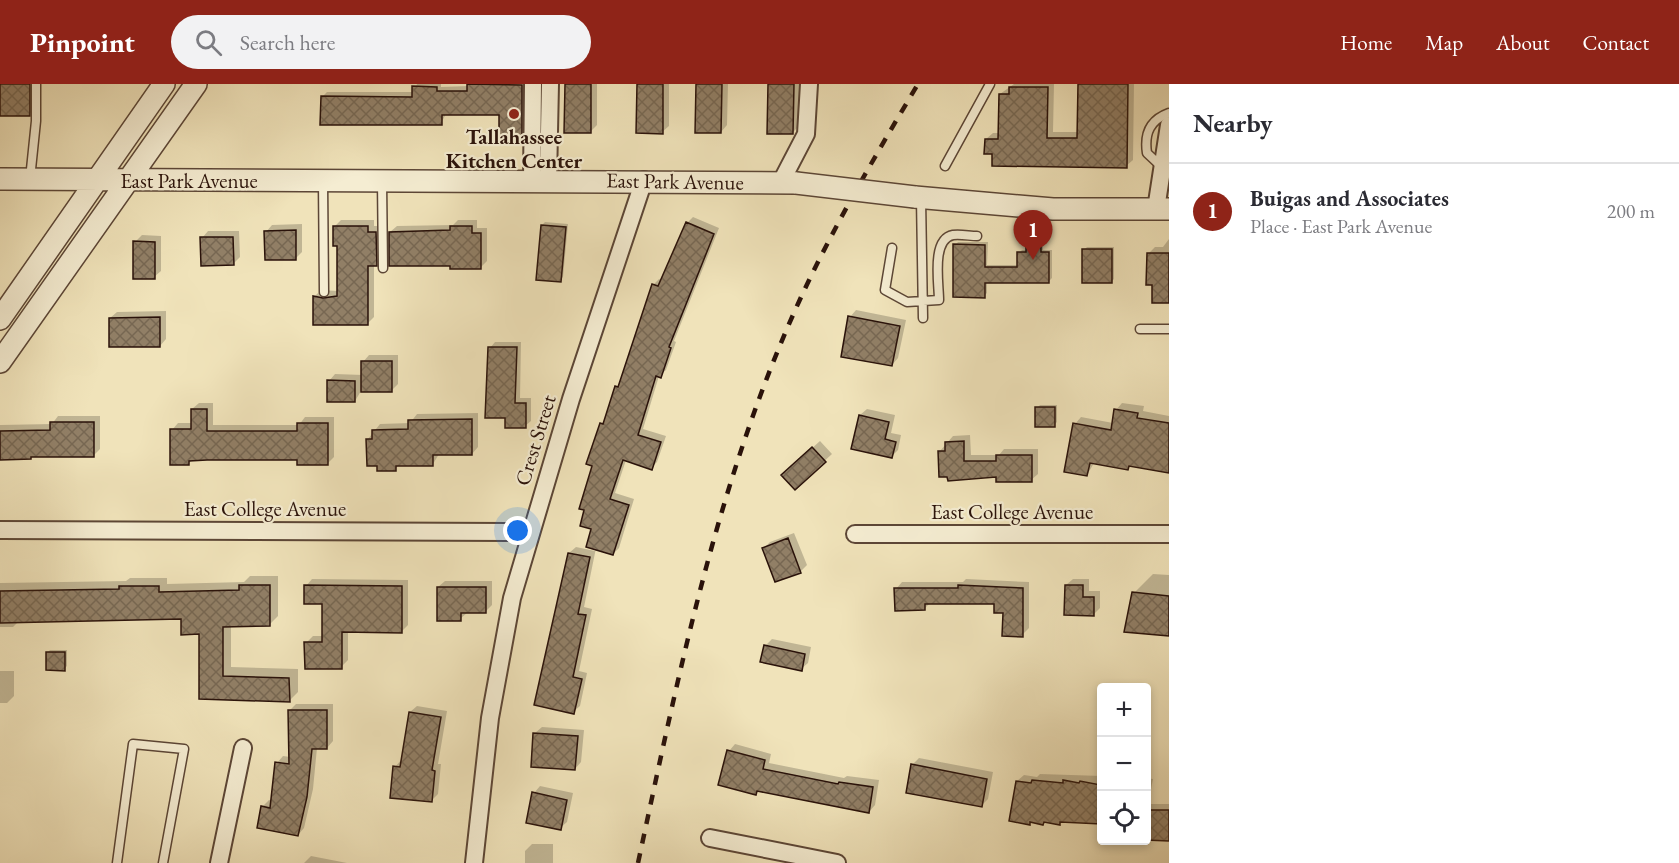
<!DOCTYPE html>
<html lang="en">
<head>
<meta charset="utf-8">
<style>
  :root { --surface:#fff; --page:#f2f2f3; --text:#2b2b33; --muted:#7c7c81; --line:#e1e1e2; --accent:#8f2418 }
  body { margin:0; font-family:"EB Garamond",serif; background:var(--page); color:var(--text) }
  .controls { position:absolute; right:18px; bottom:18px; display:grid; overflow:hidden; border-radius:6px; box-shadow:0 3px 9px #0003 }
  .controls button { width:54px; height:54px; display:grid; place-items:center; padding:0; border:0; border-bottom:2px solid var(--line); background:var(--surface); color:var(--text); font:30px sans-serif }
  .you { position:absolute; left:518px; top:447px; width:21px; height:21px; margin:-15px; border:4px solid #fff; border-radius:50%; background:#1a73e8; box-shadow:0 0 0 9px #1a73e833 }
  .badge { display:grid; place-items:center; width:39px; height:39px; border-radius:50%; background:var(--accent); color:#fff; font-size:20px; font-weight:700 }
  .pin { position:absolute; translate:-50% -50px; filter:drop-shadow(0 2px 3px #0008) }
  .pin::after { content:''; position:absolute; top:32px; width:21px; height:18px; background:inherit; clip-path:polygon(0 0,100% 0,50% 100%) }
  .list { margin:0; padding:0; list-style:none }
  h2 { display:flex; justify-content:space-between; align-items:center; height:78px; margin:0; padding:0 24px; font-size:26px }
  h2 small { font-size:20px; font-weight:400; color:var(--muted) }
  .list li { display:grid; grid-template-columns:39px 1fr auto; gap:18px; align-items:center; box-sizing:border-box; height:96px; padding:0 24px; border-top:2px solid var(--line) }
  .list b { display:block; font-size:22px; white-space:nowrap }
  .list p { margin:0; font-size:20px; white-space:nowrap; color:var(--muted) }
  .list em { font-size:20px; font-style:normal; color:var(--muted) }
  .icon { flex:none; width:33px; height:33px; fill:none; stroke:currentColor; stroke-width:2; stroke-linecap:round; stroke-linejoin:round }
  .map { position:relative; flex:none; width:1169px; height:779px; overflow:hidden }
  header { display:flex; align-items:center; gap:36px; box-sizing:border-box; height:84px; padding:0 30px; background:var(--accent); color:#fff }
  header strong { font-size:28px }
  nav { display:flex; gap:33px; margin-inline-start:auto; font-size:21px }
  .search { width:420px; height:54px; background:var(--page); display:flex; align-items:center; gap:15px; box-sizing:border-box; padding:0 21px; border-radius:33px; color:var(--muted); font-size:22px }
  main { display:flex }
  aside { flex:1; background:var(--surface) }
  .map>svg:first-child { display:block }
  .shadow { fill:#0003 }
  .building { fill:url(#building-cross-hatch); stroke:#2a120a; stroke-width:1.5 }
  .lines { fill:none; stroke-linecap:round; stroke-linejoin:round }
  .service-casing { stroke:#5c4636; stroke-width:11 }
  .minor-casing { stroke:#5c4636; stroke-width:20 }
  .tertiary-casing { stroke:#5c4636; stroke-width:24 }
  .service { stroke:#f5edd2; stroke-width:8 }
  .minor { stroke:#f5edd2; stroke-width:16 }
  .tertiary { stroke:#f5edd2; stroke-width:21 }
  .rail { stroke:#2a120a; stroke-width:4.5; stroke-dasharray:10 10; stroke-linecap:butt }
  .tertiary-bridge-casing { stroke:#5c4636; stroke-width:24; stroke-linecap:butt }
  .tertiary-bridge { stroke:#f5edd2; stroke-width:21 }
  .poi-dot { fill:#8f2418; stroke:#f5edd2; stroke-width:2 }
  .labels { text-anchor:middle; dominant-baseline:central; stroke-width:4.5; stroke-linejoin:round; paint-order:stroke }
  .poi-label { font-size:21px; font-weight:bold; fill:#2a120a; stroke:#f5edd2 }
  .street-label { font-size:21px; fill:#2a120a; stroke:#f5edd2 }
</style>
</head>
<body>
<header>
<strong>Pinpoint</strong>
<div class="search"><svg class="icon" aria-label="search" viewBox="0 0 24 24"><circle cx="10" cy="10" r="6"/><path d="M15 15l6 6"/></svg>Search here</div>
<nav><a>Home</a><a>Map</a><a>About</a><a>Contact</a></nav>
</header>
<main>
<div class="map">
<svg width="1169" height="779" viewBox="0 0 1169 779">
  <defs>
    <pattern id="building-cross-hatch" width="8" height="8" patternUnits="userSpaceOnUse" patternTransform="scale(1.5)"><rect width="8" height="8" fill="#917f66"/><path d="M0 0l8 8M0 8l8-8" fill="none" stroke="#776752"/></pattern>
  </defs>
  <rect width="100%" height="100%" fill="#f0e3ba"/>
  <filter id="stains"><feTurbulence type="fractalNoise" baseFrequency=".00333" numOctaves="4"/><feColorMatrix values="0 0 0 0 .2 0 0 0 0 .09 0 0 0 0 .02 0 0 0 .5 -.17"/></filter>
  <radialGradient id="worn" r=".72"><stop offset=".6" stop-color="#630" stop-opacity="0"/><stop offset="1" stop-color="#630" stop-opacity=".3"/></radialGradient>
  <!-- shadow -->
  <path class="shadow" d="M0 0H37L36 24 29 30H0Z
    M417 0H441V3L527 0 526 47 521 52 501 30H446L441 39 322 13 327 8H414Z
    M566 0H597V41L590 48Z
    M638 0H669V42L662 48Z
    M697 0H728L727 41 721 48Z
    M769 0H800L799 42 793 48Z
    M1014 0H1054L1053 48H1078L1079 0H1134L1133 76 1126 82 993 69 986 55 993 49H999L1000 10Z
    M693 133 719 144 674 257 676 258 666 286 659 292 643 345 666 352 657 378 651 384 626 376 615 409 634 415 619 464 613 470 596 464 584 523 592 525 579 587 587 589 580 622 573 628 569 469 576 463 595 467 594 381 601 340 607 334 616 303 621 299 653 201 659 195 663 196 687 139Z
    M341 136H374V142H382L383 174 374 181V233L368 239H315V212L321 206 338 207V160L335 142Z
    M458 136H477V144H487V177L480 184 452 180 390 148 397 142 453 141Z
    M545 138 568 140 563 193 560 196 542 141Z
    M302 140V168L296 174 266 148 272 141Z
    M208 147H239L240 173 233 180 202 154Z
    M142 151 161 152V187L154 193 135 158Z
    M1169 155V218L1154 199 1148 170 1155 163H1163Z
    M958 158H988L987 181H1019V169L1022 166H1028L1030 158H1043V166H1052V194L1049 197H987V209L984 212 955 161Z
    M1087 163H1114V195L1111 198 1084 166Z
    M856 226 906 236 898 274 892 281 850 233Z
    M166 227V255L160 262 110 234 117 228Z
    M495 258H521L520 314H531V337L525 342 490 264Z
    M369 271H398V300L391 307H361L355 317 329 297 335 290 363 291V278Z
    M199 319H213V341H299L305 333H334V373L328 379 299 374 193 375 188 380 172 346 178 339H192V325Z
    M1122 319 1144 322 1143 327 1169 332V387L1131 381 1128 385 1094 379 1087 391 1075 340 1081 333 1113 339 1116 326Z
    M1040 321H1057V338L1054 341 1037 324Z
    M867 325 895 331 891 349 901 351 898 366 891 373 860 331Z
    M478 329V363L472 370H439L433 380H400L395 385 368 355 380 340 410 339 417 330Z
    M58 332H100V365L93 372 33 371 30 374 0 376V341L52 340Z
    M970 351 971 371H999L1004 365H1038V390L1031 396 998 391 940 367 953 352Z
    M820 357 832 370 795 404 790 384Z
    M794 449 807 481 800 488 764 464 770 458Z
    M1153 490 1169 491V551L1134 509Z
    M250 492H278V532L269 541H231V583L298 585V608L289 617 200 614V549L182 534 18 538 13 543H0V499L126 497 130 494H167V500L244 498Z
    M312 495 408 496V541L401 548 348 547V576L341 583 306 559 313 552H323V518L306 502Z
    M966 495 1029 498V544L1022 551 996 519 931 518 924 525 896 505 902 498H963Z
    M1073 495H1089V507H1100V524L1094 530 1066 501Z
    M445 497H492V521L485 528H468L460 535 438 503Z
    M772 555 811 563 808 579 801 585 765 562Z
    M50 566H67V582L64 585 47 569Z
    M0 587H14V612L7 619H0Z
    M296 620H333V657L327 664H317L313 705 304 744 298 751 262 723 269 716 272 717 277 679 283 672 290 673 289 627Z
    M417 622 447 627 438 680H441L438 710 431 717 395 683 402 675 410 628Z
    M542 643 584 646 581 678 575 685 535 649Z
    M735 660 771 670 769 679 844 694 847 692 879 696 875 721 869 728 759 706 756 710 729 667Z
    M919 674 993 688 988 715 981 722 912 681Z
    M1040 690 1102 692V739L1046 736 1043 739 1032 737 1029 740 1017 697 1024 691 1037 693Z
    M1146 694 1153 695 1148 720H1169V755L1146 742Z
    M540 702 573 709 567 738 560 744 534 709Z
    M532 760H553V779H525V767Z
    M311 772 347 779H304Z"/>
  <!-- building -->
  <path class="building" d="M0 0H30V32H0Z
    M467 0 522 1V53H499V31H442V41H320L321 12 412 13V2L437 3V7H467Z
    M565 0H591V49H564Z
    M637 0H663V50L636 49Z
    M696 0H722L721 49H695Z
    M768 0H794L793 50H767Z
    M1078 0H1128L1127 84 992 82V70H984L985 55H998L999 10H1009V3H1048L1047 54H1077Z
    M686 138 714 150 669 263 671 264 661 294 656 292 638 351 661 358 652 386 623 376 610 415 629 421 613 471 586 463 591 445 580 442 584 426 579 425 592 382 586 380 600 339 603 340 615 302 618 303 652 200 658 202Z
    M541 141 566 143 561 198 536 196Z
    M333 142H368V148H376L377 182H368V241H313V212L323 214 337 212V162H333Z
    M450 142H472V149H481V185H450V182H389V148L450 146Z
    M296 146V176H265L264 147Z
    M200 153H233L234 181 201 182Z
    M133 157 155 158V195H133Z
    M953 160 985 161V183H1017V168H1026V160H1041V168H1049V199H985V214L953 213Z
    M1082 165H1112V199H1082Z
    M1147 169H1169V219H1152V201H1146Z
    M848 232 900 242 892 282 841 273Z
    M160 233V263H109V234Z
    M488 263H517L515 319H526V344H505V334H485Z
    M361 277H392V308H361Z
    M327 296 355 297V318H327Z
    M1035 323H1055V343H1035Z
    M191 325H207V347H297V339H328V381H297V376H207L189 377V381H170V345H191Z
    M1114 325 1138 329 1137 334 1169 339V389L1129 382 1128 386 1090 379 1087 392 1064 388 1073 339 1111 346Z
    M859 331 889 338 885 355 896 358 892 374 851 365Z
    M472 335V371H433V382H396V387H377V382H367L366 355H372V346L408 345V336Z
    M50 338H94V373H31V375L0 376V347L50 346Z
    M964 357V377H996V371H1032V398H996V393L948 397 947 393H939L938 367H945V358Z
    M812 363 826 378 795 406 781 391Z
    M788 454 801 489 775 498 762 464Z
    M568 469 590 473 578 530 586 531 573 593 582 595 574 630 534 621Z
    M239 501H270V542L223 543V592L289 594 290 618 199 615V550L181 551V535L0 539V507L119 505V502H159V508L239 506Z
    M304 501 402 502V549L342 548V585H305L304 558H322V520H304Z
    M958 501 1023 504V553L1002 552 1003 529H994V520H925V526L895 527 894 504H958Z
    M1065 501H1083V513H1094V532L1064 531Z
    M437 503H486V529H461V537H437Z
    M1132 508 1169 512V552L1124 548Z
    M764 561 805 570 802 587 760 578Z
    M46 568H65V587L46 586Z
    M288 626H327V665H312L307 713 298 752 257 744 261 722 270 724 275 678 289 680Z
    M409 628 441 633 432 686 435 687 432 718 390 714 393 682 400 683Z
    M533 649 578 652 575 686 531 683Z
    M727 666 765 676 763 685 838 700 839 698 873 703 869 729 757 707 756 711 718 701Z
    M911 680 987 695 982 723 906 709Z
    M1032 696 1063 699V696L1079 699 1080 697 1101 701V740L1060 738V741L1044 738 1043 741 1030 738V741L1009 737 1016 697 1031 699Z
    M532 708 567 716 561 746 526 739Z
    M1146 726H1169V757L1146 756Z"/>
  <g class="lines">
    <!-- service casing -->
    <g class="service-casing">
      <path id="service" d="M945 82 990 0
        M1163 84 1147 69C1144 49 1150 36 1169 29
        M30 95 36 37V0
        M323 97 324 208
        M382 97 383 184
        M921 114 923 234
        M892 164 885 206 907 218 939 216C939 200 931 155 953 151 961 150 970 152 977 152
        M1140 245H1169
        M117 779 133 660 184 665 163 779"/>
    </g>
    <!-- minor casing -->
    <g class="minor-casing">
      <path id="minor" d="M532 96 533 0
        M548 96 550 0
        M781 98 806 50 809 0
        M1156 125 1169 41
        M0 446 530 448
        M855 450H1169
        M710 754 837 779
        M219 779 243 664
        M474 779 490 634 512 514 571 315 644 96"/>
    </g>
    <!-- tertiary casing -->
    <g class="tertiary-casing">
      <path id="tertiary" d="M0 95 796 99
        M915 113 1053 125H1169
        M0 235 164 0
        M0 278 196 0"/>
    </g>
    <!-- service -->
    <use href="#service" class="service"/>
    <!-- minor -->
    <use href="#minor" class="minor"/>
    <!-- tertiary -->
    <use href="#tertiary" class="tertiary"/>
    <!-- rail -->
    <path class="rail" d="M638 779C681 579 722 375 812 190 844 125 881 62 918 0"/>
    <!-- tertiary-bridge casing -->
    <g class="tertiary-bridge-casing">
      <path id="tertiary-bridge" d="M796 99 915 113"/>
    </g>
    <!-- tertiary-bridge -->
    <use href="#tertiary-bridge" class="tertiary-bridge"/>
  </g>
  <!-- markers -->
  <circle class="poi-dot" cx="514" cy="30" r="6"/>
  <g class="labels">
    <!-- poi labels -->
    <g class="poi-label">
      <text x="514" y="52">Tallahassee<tspan x="514" dy="24">Kitchen Center</tspan></text>
    </g>
    <!-- street labels -->
    <g class="street-label">
      <text x="189" y="96">East Park Avenue</text>
      <text transform="translate(675 97) rotate(1)">East Park Avenue</text>
      <text transform="translate(535 356) rotate(-73)">Crest Street</text>
      <text x="265" y="424">East College Avenue</text>
      <text x="1012" y="427">East College Avenue</text>
    </g>
  </g>
  <rect width="100%" height="100%" filter="url(#stains)"/>
  <rect width="100%" height="100%" fill="url(#worn)"/>
</svg>
<div class="controls">
<button>+</button>
<button>−</button>
<button><svg class="icon" aria-label="locate" viewBox="0 0 24 24"><circle cx="12" cy="12" r="6"/><path d="M12 2v4M12 18v4M2 12h4M18 12h4"/></svg></button>
</div>
<div class="you"></div>
<div class="pin badge" style="left:1033px;top:176px">1</div>
</div>
<aside>
<h2>Nearby<small></small></h2>
<ul class="list">
<li><span class="badge">1</span><div><b>Buigas and Associates</b><p>Place · East Park Avenue</p></div><em>200 m</em></li>
</ul>
</aside>
</main>
</body>
</html>
